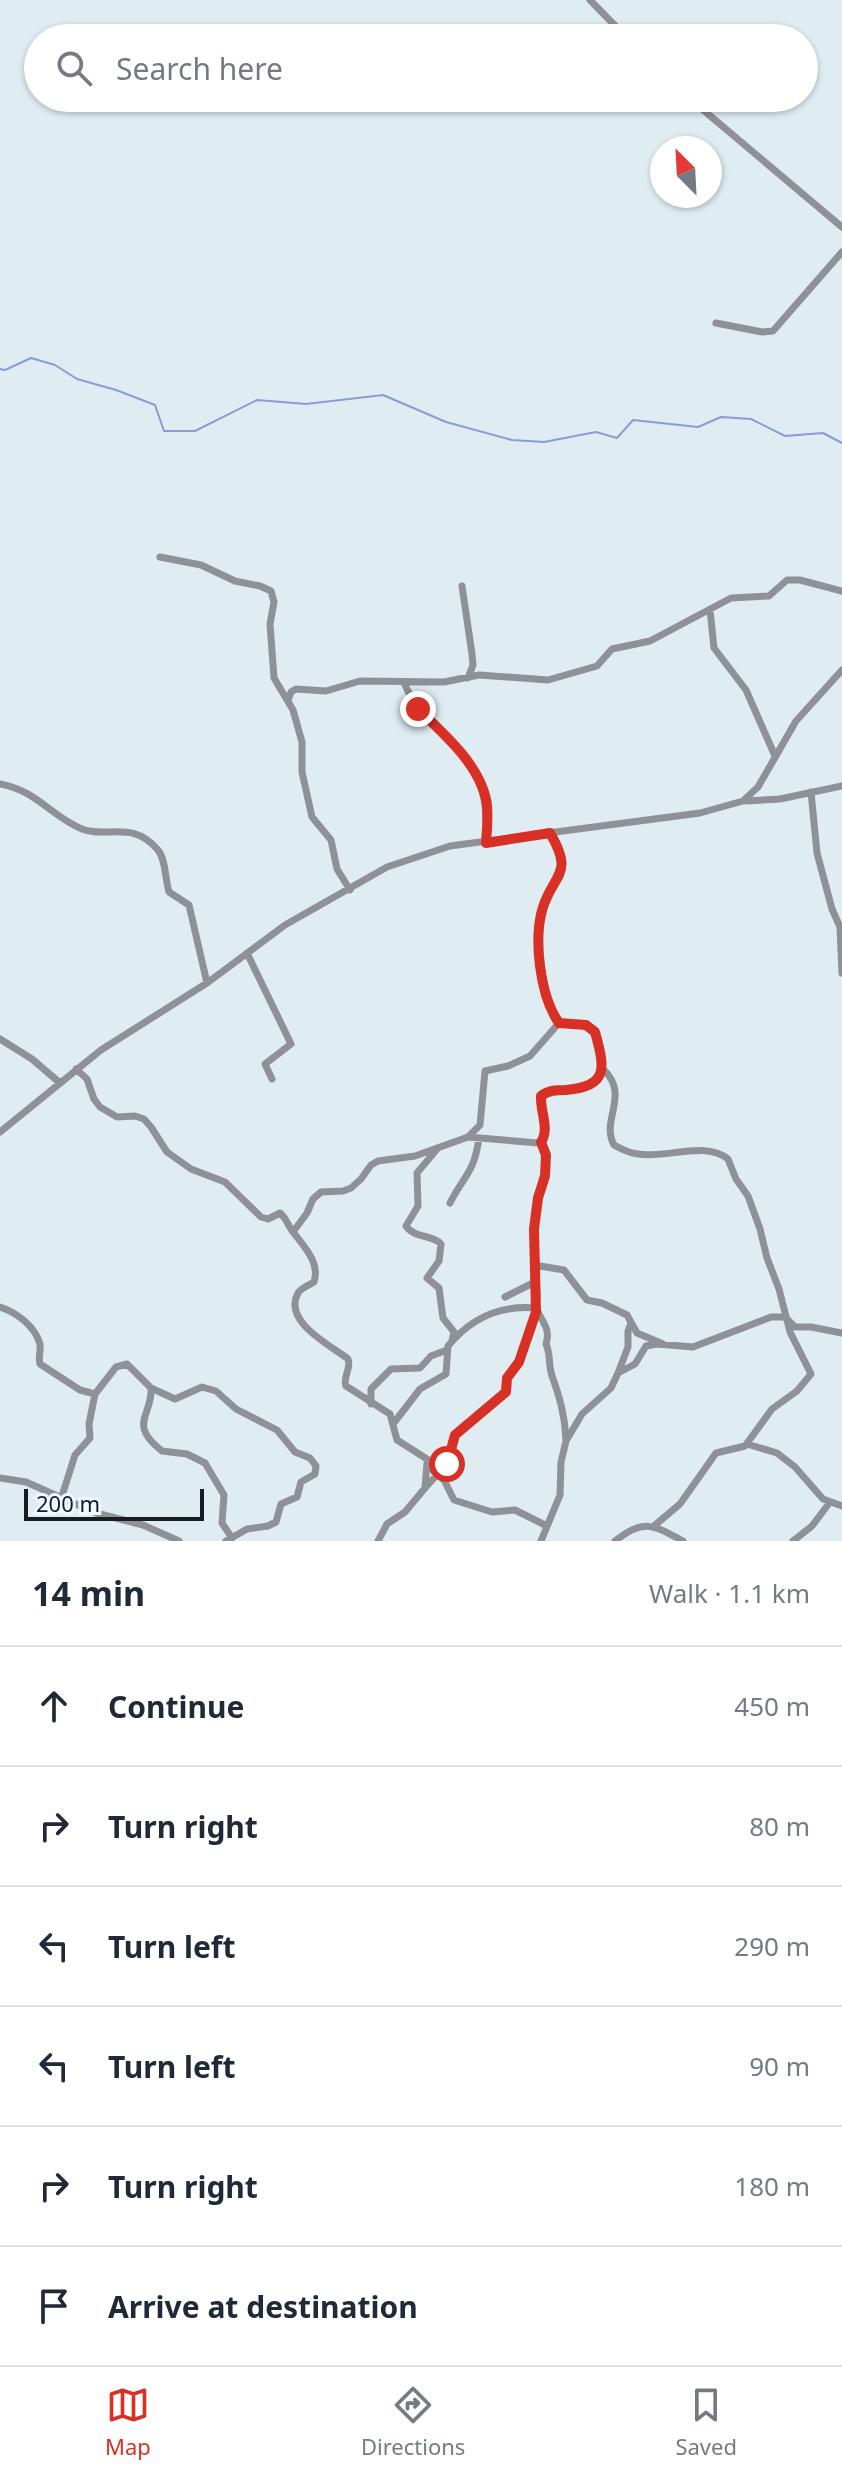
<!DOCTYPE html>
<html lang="en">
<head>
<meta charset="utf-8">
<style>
  :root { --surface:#fff; --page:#f2f2f3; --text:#1f2937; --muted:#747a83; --line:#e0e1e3; --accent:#d93025 }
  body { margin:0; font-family:"Noto Sans",sans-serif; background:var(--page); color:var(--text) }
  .compass { position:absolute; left:650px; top:136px; width:72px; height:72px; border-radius:50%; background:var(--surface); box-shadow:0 2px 6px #0004; rotate:336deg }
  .scale { position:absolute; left:24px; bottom:20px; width:180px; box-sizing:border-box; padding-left:8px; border:4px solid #171c1e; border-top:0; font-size:22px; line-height:28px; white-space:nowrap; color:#171c1e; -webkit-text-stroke:6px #eef9ff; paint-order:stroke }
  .stop { position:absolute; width:24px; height:24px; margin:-18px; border:6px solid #d93025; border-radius:50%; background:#fff }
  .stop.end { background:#d93025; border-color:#fff; box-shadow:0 2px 8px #0008 }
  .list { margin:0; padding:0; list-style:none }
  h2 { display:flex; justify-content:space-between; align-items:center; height:104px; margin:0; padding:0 32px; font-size:34px }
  h2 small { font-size:26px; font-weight:400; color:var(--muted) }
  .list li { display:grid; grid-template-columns:52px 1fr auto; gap:24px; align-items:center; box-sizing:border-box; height:120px; padding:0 32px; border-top:2px solid var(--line) }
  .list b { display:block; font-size:30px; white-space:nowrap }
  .list em { font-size:26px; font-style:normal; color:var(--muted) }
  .icon { flex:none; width:44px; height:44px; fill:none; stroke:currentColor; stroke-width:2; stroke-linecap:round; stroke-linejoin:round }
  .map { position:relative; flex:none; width:842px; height:1541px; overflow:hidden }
  .search { position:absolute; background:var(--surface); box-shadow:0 2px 6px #0004; left:24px; right:24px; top:24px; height:88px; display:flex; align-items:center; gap:20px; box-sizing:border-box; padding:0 28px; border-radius:44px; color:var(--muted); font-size:30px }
  .sheet { height:824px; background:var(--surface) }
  nav { display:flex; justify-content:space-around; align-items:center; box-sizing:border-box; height:112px; border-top:2px solid var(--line); background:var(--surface); font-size:22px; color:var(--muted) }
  nav a { display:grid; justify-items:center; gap:4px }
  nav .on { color:var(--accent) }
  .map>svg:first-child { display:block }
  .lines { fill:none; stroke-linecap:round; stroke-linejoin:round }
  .stream { stroke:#8b9bd8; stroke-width:2 }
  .minor { stroke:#8e9296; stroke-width:7 }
  .route { stroke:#d93025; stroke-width:10 }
</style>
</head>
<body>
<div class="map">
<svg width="842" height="1541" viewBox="0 0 842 1541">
  <rect width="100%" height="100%" fill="#dfedf3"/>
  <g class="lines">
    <!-- stream -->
    <path class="stream" d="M0 369 5 370 31 358 55 365 77 379 116 390 155 405 164 431H195L257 400 306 404 383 395 446 422 512 440 544 442 596 432 617 438 633 420 698 427 721 417 751 419 785 436 823 433 842 443"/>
    <!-- minor -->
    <path class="minor" d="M590 0 627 38
      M689 98 842 227
      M716 323 762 332 773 331 842 252
      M160 557 201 565 235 581 260 586 271 591 274 602 270 624 274 678 293 710 302 742V772L312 817 331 840 337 869 350 890
      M462 586 472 654 473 665 468 678
      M710 610 714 648 746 690 775 756
      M404 682C412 704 426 715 441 731 480 773 488 787 486 843
      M288 701 291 692 296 689 326 691 360 681 444 682 479 675 548 680 597 666 612 649 650 641 731 598 769 596 787 580H800L842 591
      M0 784C38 791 50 816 82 829 106 839 132 819 158 850 166 860 165 879 169 892L189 905 207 983
      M811 792 817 853 832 909 840 927 842 973
      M746 801 780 799 842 786
      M247 953 291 1044 265 1064 272 1079
      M0 1039 32 1059 60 1083
      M76 1069 87 1079 94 1099 100 1107 117 1117 135 1116 144 1119 151 1127 167 1152 191 1169 225 1182 261 1217 268 1219 280 1213C286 1218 287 1223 291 1229 301 1244 321 1261 314 1282 309 1285 301 1288 298 1293 282 1322 332 1346 348 1359 352 1369 342 1377 346 1386L390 1414 397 1440 427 1459 434 1472 444 1480 454 1500 492 1512 515 1510 545 1525
      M603 1069C631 1095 600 1120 614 1145 621 1149 629 1153 638 1154 667 1159 704 1140 728 1159L736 1179 748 1196 760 1229 767 1258 779 1289 790 1332 811 1374 797 1391 772 1409 745 1446 716 1453 680 1504 654 1526
      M0 1132 101 1050 207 983 285 925 387 867 450 846 700 813 743 801 758 787 796 721 842 670
      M468 1137 538 1143 544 1139C548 1125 540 1111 541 1096 549 1090 556 1090 566 1089 608 1086 606 1068 595 1032L586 1025 559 1023C540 995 533 940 543 907 555 872 574 873 550 833
      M541 1142 546 1155 545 1176 538 1198 534 1229 537 1296C532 1318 553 1322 546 1344 551 1355 548 1364 552 1376 560 1398 565 1416 566 1440
      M437 1149 417 1173 418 1206 406 1226C415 1239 432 1234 441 1244L439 1261 427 1278 439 1288 443 1318 454 1332 452 1341
      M450 1203C464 1175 474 1174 479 1138
      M293 1232 307 1213 313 1199 321 1192 343 1191 351 1188 361 1179 371 1165 378 1161 415 1156 468 1137 480 1125 485 1071 508 1066 530 1056 559 1023
      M534 1265 564 1270 587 1300 602 1303 627 1315 637 1333 663 1344
      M505 1297 535 1282
      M0 1307C16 1312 35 1326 40 1344 41 1351 38 1357 40 1364L80 1390 95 1394
      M618 1373 628 1347V1331L631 1323
      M151 1388 175 1399 202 1387 216 1391 236 1409 277 1430 295 1452 310 1458 316 1466 315 1474 301 1482 297 1497 281 1504 276 1522 268 1526 247 1529 226 1541
      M371 1404V1389L391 1369 420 1368 431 1356 447 1350
      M393 1424 420 1389 446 1374 448 1346C471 1318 500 1305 535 1308
      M747 1444 777 1453 795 1467 823 1499 842 1506
      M0 1478 26 1482 96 1513 143 1525 179 1541
      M425 1488 447 1464 455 1435 506 1392 507 1378 519 1362 536 1312
      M61 1499 75 1455 90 1438 89 1424 95 1394 116 1367 127 1364 151 1388C153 1415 127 1424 162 1451L187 1454 205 1463 224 1495 222 1523 232 1538
      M378 1541 387 1524 405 1512 425 1488 427 1463
      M541 1541 560 1495 561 1462 566 1441 582 1414 611 1388 618 1373 635 1364 646 1346 657 1344 693 1347 771 1317H785L795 1327H811L842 1333
      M615 1541C644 1518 653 1525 683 1541
      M793 1541 812 1526 830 1502"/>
  </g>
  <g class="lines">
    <!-- route -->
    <path class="route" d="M418 709C443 733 478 763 486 799 489 813 487 829 486 843L550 833C574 874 555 872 543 907 533 939 540 996 559 1023L586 1025 595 1032C605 1068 609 1086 566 1090 556 1090 549 1090 541 1096 540 1112 550 1129 541 1142L546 1155 545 1176 538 1198 534 1229 536 1312 519 1362 507 1378 506 1392 455 1435 447 1464"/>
  </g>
</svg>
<svg class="compass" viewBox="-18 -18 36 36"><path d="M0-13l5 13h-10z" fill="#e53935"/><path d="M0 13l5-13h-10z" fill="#747a83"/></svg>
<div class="scale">200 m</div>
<div class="stop" style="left:447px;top:1464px"></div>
<div class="stop end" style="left:418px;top:709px"></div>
<div class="search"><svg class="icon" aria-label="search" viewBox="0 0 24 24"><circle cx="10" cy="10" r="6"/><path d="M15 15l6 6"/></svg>Search here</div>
</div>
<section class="sheet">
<h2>14 min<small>Walk · 1.1 km</small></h2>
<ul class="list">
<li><svg class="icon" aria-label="ahead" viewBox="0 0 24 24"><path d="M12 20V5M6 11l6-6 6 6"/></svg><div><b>Continue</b></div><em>450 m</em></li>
<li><svg class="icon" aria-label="right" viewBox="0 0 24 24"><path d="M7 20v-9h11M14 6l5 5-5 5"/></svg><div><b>Turn right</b></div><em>80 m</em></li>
<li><svg class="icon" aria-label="left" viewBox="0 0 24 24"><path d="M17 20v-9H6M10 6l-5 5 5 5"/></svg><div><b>Turn left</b></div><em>290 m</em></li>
<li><svg class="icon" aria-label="left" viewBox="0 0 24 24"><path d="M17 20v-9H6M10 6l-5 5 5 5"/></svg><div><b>Turn left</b></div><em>90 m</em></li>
<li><svg class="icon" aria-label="right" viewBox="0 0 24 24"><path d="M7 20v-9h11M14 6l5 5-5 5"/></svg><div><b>Turn right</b></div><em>180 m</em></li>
<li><svg class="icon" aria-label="arrive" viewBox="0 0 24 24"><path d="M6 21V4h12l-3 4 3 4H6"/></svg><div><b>Arrive at destination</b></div></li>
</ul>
</section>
<nav>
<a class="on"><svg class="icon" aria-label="map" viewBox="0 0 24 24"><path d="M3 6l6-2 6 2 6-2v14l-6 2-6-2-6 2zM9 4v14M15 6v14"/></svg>Map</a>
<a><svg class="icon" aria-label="directions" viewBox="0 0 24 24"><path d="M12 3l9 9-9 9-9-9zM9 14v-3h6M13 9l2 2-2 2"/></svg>Directions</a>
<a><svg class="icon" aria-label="saved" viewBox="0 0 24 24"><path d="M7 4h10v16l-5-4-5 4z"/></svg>Saved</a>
</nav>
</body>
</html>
